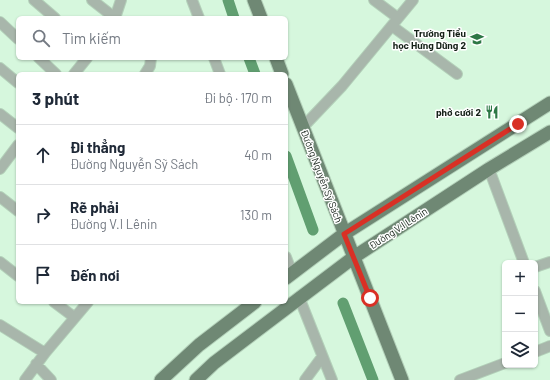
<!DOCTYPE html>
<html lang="vi">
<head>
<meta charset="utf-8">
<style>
  :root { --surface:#fff; --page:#f2f2f3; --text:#1f2937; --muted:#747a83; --line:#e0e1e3 }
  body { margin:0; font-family:Barlow,sans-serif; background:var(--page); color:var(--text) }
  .controls { position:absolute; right:12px; bottom:12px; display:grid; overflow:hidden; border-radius:6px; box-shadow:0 1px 3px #0004 }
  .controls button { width:36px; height:36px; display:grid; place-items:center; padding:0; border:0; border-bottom:1px solid var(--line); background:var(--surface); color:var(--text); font:20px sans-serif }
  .stop { position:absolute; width:12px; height:12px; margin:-9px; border:3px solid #d93025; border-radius:50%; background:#fff }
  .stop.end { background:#d93025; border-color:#fff; box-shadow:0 1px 4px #0008 }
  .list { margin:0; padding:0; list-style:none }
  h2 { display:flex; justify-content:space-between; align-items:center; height:52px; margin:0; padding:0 16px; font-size:17px }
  h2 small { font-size:13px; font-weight:400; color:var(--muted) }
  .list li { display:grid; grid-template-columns:26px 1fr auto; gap:12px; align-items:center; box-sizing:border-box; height:60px; padding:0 16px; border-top:1px solid var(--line) }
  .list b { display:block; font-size:15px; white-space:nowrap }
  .list p { margin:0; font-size:13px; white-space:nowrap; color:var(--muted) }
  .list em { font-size:13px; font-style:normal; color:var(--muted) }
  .icon { flex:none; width:22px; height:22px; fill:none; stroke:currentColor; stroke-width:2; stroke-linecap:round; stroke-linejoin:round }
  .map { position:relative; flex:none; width:550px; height:380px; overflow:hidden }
  .search { position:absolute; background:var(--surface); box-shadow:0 1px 3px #0004; left:16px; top:16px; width:272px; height:44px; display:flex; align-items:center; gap:10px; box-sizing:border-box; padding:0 14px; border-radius:6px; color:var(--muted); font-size:15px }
  .panel { position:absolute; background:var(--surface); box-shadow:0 1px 3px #0004; left:16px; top:72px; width:272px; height:232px; border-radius:6px }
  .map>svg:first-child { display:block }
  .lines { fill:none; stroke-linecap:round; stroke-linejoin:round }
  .canal { stroke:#619f71; stroke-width:11 }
  .minor-casing { stroke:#b3d0b9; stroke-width:12 }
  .major-casing { stroke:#b3d0b9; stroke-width:15 }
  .minor { stroke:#a8b6ab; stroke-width:10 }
  .major { stroke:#6f8874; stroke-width:13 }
  .route { stroke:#d93025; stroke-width:5 }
  .labels { text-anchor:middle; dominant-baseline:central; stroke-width:3; stroke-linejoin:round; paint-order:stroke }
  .poi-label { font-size:10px; font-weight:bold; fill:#142017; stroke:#fff; text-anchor:end }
  .street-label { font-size:10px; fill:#142017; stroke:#fff }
</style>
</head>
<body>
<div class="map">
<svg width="550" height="380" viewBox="0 0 550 380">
  <rect width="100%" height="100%" fill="#d6f7dd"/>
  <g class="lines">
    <!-- canal -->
    <path class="canal" d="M228 0 234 18
      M249 58 255 74
      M286 156 313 230
      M343 303 373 380"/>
    <!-- minor casing -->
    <g class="minor-casing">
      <path id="minor" d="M34 0 55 18
        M92 0 115 18 121 0
        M192 0 199 18
        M374 0 398 18
        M0 22 18 39
        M392 26 457 74
        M39 58 56 74
        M214 58 220 74
        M0 68 18 83
        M74 74 87 58
        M145 74 150 66 151 58
        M0 114 18 128
        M303 127 342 86 413 0
        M0 169 18 145
        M489 169 524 263
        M0 197 18 211
        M286 257 292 273
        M0 262 18 276
        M535 267 550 262
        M535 291 550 331
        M299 297 332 380
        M54 302 74 317
        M0 325 45 353
        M535 352 550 346
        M36 364 51 380
        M25 380 45 353 88 302
        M305 380 322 357
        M460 380 505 363"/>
    </g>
    <!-- major casing -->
    <g class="major-casing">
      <path id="major" d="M254 0 261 18
        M276 58 282 74
        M286 84 402 380
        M286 278 344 234 550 103
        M161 380 199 345 255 302
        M196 380 214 363 354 257 489 169 550 132"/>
    </g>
    <!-- minor -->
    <use href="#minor" class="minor"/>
    <!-- major -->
    <use href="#major" class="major"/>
  </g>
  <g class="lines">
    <!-- route -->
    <path class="route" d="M370 298 344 234 518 124"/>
  </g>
  <!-- icons -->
  <defs>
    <g id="school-bare" transform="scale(1.08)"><path d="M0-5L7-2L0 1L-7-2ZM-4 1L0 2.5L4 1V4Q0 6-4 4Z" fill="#2d7745" stroke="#fff" stroke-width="2.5" paint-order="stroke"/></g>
    <g id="restaurant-bare" transform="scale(1.08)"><path d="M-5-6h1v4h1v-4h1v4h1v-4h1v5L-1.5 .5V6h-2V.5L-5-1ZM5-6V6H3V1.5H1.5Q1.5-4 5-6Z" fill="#2d7745" stroke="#fff" stroke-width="2.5" paint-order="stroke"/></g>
  </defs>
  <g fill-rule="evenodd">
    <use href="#school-bare" x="477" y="39"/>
    <use href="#restaurant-bare" x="492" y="112"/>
  </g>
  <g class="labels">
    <!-- poi labels -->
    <g class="poi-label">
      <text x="466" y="33">Trường Tiểu<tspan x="466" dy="12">học Hưng Dũng 2</tspan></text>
      <text x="481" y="112">phở cười 2</text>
    </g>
    <!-- street labels -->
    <g class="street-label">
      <text transform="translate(322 176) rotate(69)">Đường Nguyễn Sỹ Sách</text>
      <text transform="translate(398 228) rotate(-33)">Đường V.I Lênin</text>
    </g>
  </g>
</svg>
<div class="controls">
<button>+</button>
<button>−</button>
<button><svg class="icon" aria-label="layers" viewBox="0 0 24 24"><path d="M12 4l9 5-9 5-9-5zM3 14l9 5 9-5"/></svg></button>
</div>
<div class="stop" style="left:370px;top:298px"></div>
<div class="stop end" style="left:518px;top:124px"></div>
<div class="search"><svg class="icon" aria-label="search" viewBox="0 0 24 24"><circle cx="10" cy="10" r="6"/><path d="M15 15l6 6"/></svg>Tìm kiếm</div>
<section class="panel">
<h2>3 phút<small>Đi bộ · 170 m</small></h2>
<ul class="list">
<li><svg class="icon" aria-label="ahead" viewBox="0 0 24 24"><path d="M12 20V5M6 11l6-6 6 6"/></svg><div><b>Đi thẳng</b><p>Đường Nguyễn Sỹ Sách</p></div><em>40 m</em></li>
<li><svg class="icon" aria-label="right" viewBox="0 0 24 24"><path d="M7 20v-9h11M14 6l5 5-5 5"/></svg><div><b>Rẽ phải</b><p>Đường V.I Lênin</p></div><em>130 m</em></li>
<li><svg class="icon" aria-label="arrive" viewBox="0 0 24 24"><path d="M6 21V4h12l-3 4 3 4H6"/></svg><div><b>Đến nơi</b></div></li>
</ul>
</section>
</div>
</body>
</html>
